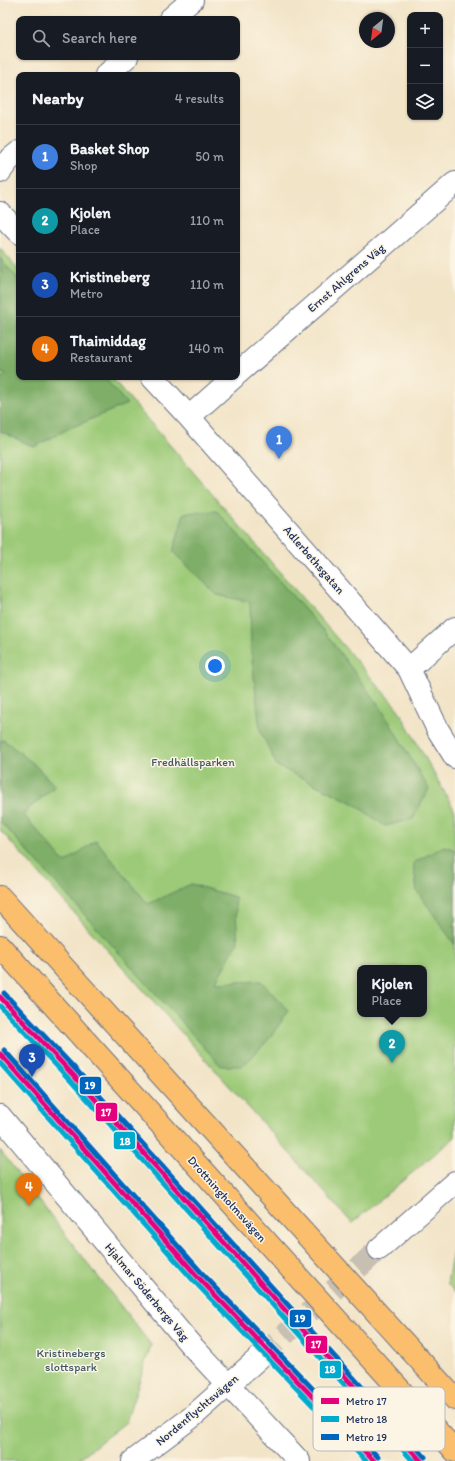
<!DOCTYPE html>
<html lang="en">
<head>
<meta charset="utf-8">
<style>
  :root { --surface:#171b24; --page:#242831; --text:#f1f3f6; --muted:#9ea1a6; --line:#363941; --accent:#0b8043 }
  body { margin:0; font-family:Itim,sans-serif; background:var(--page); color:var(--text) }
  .controls { position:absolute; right:12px; top:12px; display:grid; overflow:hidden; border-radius:8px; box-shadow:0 1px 3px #0004 }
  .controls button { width:36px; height:36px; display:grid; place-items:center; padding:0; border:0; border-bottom:1px solid var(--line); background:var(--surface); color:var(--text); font:20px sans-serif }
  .compass { position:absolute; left:359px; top:12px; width:36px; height:36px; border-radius:50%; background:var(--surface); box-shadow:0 1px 3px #0004; rotate:209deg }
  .you { position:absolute; left:215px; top:666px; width:14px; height:14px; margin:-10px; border:3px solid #fff; border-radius:50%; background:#1a73e8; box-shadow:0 0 0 6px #1a73e833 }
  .badge { display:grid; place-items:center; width:26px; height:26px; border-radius:50%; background:var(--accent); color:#fff; font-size:13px; font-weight:700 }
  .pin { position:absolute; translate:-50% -33px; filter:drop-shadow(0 1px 2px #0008) }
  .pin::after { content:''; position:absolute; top:21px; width:14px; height:12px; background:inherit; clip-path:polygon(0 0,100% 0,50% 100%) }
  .popup { position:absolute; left:357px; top:965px; width:70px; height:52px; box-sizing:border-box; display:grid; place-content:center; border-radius:8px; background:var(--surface); filter:drop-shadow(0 1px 3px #0005); font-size:13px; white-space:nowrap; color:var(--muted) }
  .popup b { font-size:15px; color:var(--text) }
  .popup::after { content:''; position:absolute; left:50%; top:100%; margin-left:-8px; border:8px solid transparent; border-top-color:var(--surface) }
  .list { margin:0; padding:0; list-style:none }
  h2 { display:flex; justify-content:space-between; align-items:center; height:52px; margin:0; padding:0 16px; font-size:17px }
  h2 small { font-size:13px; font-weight:400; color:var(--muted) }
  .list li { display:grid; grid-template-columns:26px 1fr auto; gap:12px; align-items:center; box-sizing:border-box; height:64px; padding:0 16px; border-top:1px solid var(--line) }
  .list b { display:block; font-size:15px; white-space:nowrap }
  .list p { margin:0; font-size:13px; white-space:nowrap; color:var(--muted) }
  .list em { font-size:13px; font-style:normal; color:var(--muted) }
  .icon { flex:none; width:22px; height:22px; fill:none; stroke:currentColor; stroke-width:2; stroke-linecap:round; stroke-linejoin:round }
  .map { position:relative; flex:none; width:455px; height:1461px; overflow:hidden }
  .search { position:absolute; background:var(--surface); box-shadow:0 1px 3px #0004; left:16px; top:16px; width:224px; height:44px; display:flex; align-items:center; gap:10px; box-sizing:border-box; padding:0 14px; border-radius:8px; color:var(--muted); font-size:15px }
  .panel { position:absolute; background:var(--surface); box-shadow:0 1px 3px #0004; left:16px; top:72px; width:224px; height:308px; border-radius:8px }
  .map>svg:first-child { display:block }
  .green { fill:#9dca78; stroke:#5c7c6b; fill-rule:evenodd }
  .forest { fill:#7eae68; stroke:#4c6e63 }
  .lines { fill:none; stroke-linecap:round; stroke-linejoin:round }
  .minor-tunnel { stroke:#c7c0b2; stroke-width:22; stroke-dasharray:22 11; stroke-linecap:butt }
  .minor-casing { stroke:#666e83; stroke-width:24 }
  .primary-casing { stroke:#666e83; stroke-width:24 }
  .minor { stroke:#fff; stroke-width:22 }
  .primary { stroke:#fabe6d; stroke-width:22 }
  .metro-1-casing { stroke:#fcf5e5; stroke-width:8 }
  .metro-2-casing { stroke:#fcf5e5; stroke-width:8 }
  .metro-3-casing { stroke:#fcf5e5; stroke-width:8 }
  .metro-1 { stroke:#e5007d; stroke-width:5 }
  .metro-2 { stroke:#00a9ce; stroke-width:5 }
  .metro-3 { stroke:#0065bd; stroke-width:5 }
  .labels { text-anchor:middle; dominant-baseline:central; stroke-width:3; stroke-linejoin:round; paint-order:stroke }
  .street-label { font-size:12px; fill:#1b2f5e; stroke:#fcf5e5 }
  .park-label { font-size:12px; fill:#3c5664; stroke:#fcf5e5 }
  .key { fill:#fcf5e5; stroke:#b8babc; stroke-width:1 }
  .key-label { font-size:11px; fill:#1b2f5e }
  .line-badge { stroke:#fcf5e5; stroke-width:1.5 }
  .badge-label { font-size:11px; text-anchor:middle; font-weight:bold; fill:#fff }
</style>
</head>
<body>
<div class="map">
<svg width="455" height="1461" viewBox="0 0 455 1461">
  <rect width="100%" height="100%" fill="#fcf5e5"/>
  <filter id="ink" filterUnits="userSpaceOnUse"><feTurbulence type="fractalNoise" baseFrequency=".025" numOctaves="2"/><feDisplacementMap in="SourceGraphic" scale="8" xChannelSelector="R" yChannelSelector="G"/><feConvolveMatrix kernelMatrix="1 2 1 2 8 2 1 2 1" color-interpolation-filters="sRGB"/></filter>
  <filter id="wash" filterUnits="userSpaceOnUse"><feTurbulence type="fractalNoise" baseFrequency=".012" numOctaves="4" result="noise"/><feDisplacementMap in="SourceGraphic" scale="16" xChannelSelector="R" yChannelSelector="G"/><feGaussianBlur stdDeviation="0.9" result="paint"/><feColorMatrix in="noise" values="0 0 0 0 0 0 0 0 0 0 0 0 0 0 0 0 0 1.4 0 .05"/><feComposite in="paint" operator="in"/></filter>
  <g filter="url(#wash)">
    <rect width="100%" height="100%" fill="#f2e4c7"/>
    <!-- green -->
    <path class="green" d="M0 248 19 270V377H111L398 709 455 811V1137L352 1223 0 830ZM360 968H424V1014H360Z
      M0 1150 151 1345 126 1422 76 1461H0Z
      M455 1240V1292L447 1283Z"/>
    <!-- forest -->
    <path class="forest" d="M0 258 19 280V377H104L127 404 68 429 34 447 0 431V380L7 374 0 373Z
      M217 511 323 630 381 708 429 789 413 819 385 826 353 803 277 766 260 730 251 651 250 602 217 595 173 552 184 513Z
      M4 740 34 764 55 786 23 814 65 863 96 840 148 904 191 884 235 897 238 942 215 983 261 981 289 1011 269 1039 243 1066H221L0 821V741Z
      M444 846 455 850V945L417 891 413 863Z"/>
  </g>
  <g filter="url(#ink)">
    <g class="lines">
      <!-- minor-tunnel -->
      <path class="minor-tunnel" d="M260 1357 379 1249"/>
      <!-- minor casing -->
      <g class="minor-casing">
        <path id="minor" d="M170 19 192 0
          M106 75 127 57
          M0 172 8 161 19 152
          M0 213 19 233
          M237 374 455 183
          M152 377 189 417 409 669 438 730 455 757
          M189 417 234 377
          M409 669 455 628
          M0 1116 189 1343 299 1461
          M379 1249 455 1182
          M133 1461 192 1417 260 1357"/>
      </g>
      <!-- primary casing -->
      <g class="primary-casing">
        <path id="primary" d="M0 897 455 1399
          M0 946 455 1451"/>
      </g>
      <!-- minor -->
      <use href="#minor" class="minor"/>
      <!-- primary -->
      <use href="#primary" class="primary"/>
      <!-- metro-1 casing -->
      <g class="metro-1-casing">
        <path id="metro-1" d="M0 997 75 1077 421 1461
          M0 1054 197 1276 374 1461"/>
      </g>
      <!-- metro-2 casing -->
      <g class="metro-2-casing">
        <path id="metro-2" d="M0 1006 71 1081 413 1461
          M0 1063 193 1280 366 1461"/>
      </g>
      <!-- metro-3 casing -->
      <g class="metro-3-casing">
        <path id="metro-3" d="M4 993 79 1073 425 1457
          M4 1050 201 1272 378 1457"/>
      </g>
      <!-- metro-1 -->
      <use href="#metro-1" class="metro-1"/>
      <!-- metro-2 -->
      <use href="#metro-2" class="metro-2"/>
      <!-- metro-3 -->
      <use href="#metro-3" class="metro-3"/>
    </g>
  </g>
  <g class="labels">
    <!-- street labels -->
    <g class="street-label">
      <text transform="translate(346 278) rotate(-41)">Ernst Ahlgrens Väg</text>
      <text transform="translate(314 560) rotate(49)">Adlerbethsgatan</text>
      <text transform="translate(227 1199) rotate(48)">Drottningholmsvägen</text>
      <text transform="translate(147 1292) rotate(50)">Hjalmar Söderbergs Väg</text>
      <text transform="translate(197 1410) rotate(-40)">Nordenflychtsvägen</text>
    </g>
    <!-- park labels -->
    <g class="park-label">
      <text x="193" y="762">Fredhällsparken</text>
      <text x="71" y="1353">Kristinebergs<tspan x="71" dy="14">slottspark</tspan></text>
    </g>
  </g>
  <!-- legend -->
  <rect x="313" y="1387" width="132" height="64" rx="6" class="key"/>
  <rect x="321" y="1398" width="18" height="6" fill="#e5007d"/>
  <rect x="321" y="1416" width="18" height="6" fill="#00a9ce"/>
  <rect x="321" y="1434" width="18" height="6" fill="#0065bd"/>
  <g class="key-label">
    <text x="346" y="1405">Metro 17</text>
    <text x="346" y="1423">Metro 18</text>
    <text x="346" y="1441">Metro 19</text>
  </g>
  <g class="line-badge">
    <rect x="79" y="1076" width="23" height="19" rx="4" fill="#0065bd"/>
    <rect x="95" y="1102" width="23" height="20" rx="4" fill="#e5007d"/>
    <rect x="113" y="1131" width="23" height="19" rx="4" fill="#00a9ce"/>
    <rect x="289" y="1309" width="23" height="19" rx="4" fill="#0065bd"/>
    <rect x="305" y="1335" width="23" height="19" rx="4" fill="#e5007d"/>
    <rect x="319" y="1360" width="23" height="19" rx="4" fill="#00a9ce"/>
  </g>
  <g class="badge-label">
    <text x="90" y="1089">19</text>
    <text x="106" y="1116">17</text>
    <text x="125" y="1145">18</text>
    <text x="300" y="1322">19</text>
    <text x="316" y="1348">17</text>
    <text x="330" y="1373">18</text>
  </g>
</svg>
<div class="controls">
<button>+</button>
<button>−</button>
<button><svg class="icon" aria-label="layers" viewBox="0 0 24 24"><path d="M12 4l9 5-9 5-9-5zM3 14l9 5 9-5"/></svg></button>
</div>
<svg class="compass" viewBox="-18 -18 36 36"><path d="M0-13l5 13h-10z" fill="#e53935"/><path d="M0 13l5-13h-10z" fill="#9ea1a6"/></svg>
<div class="you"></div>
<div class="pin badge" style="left:279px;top:459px;background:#3f7fe0">1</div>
<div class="pin badge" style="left:392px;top:1063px;background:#0f9aa8">2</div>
<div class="popup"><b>Kjolen</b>Place</div>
<div class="pin badge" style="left:32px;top:1077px;background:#1a4fb4">3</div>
<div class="pin badge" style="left:29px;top:1206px;background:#e8710a">4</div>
<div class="search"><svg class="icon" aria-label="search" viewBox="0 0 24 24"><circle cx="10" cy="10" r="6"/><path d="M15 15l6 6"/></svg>Search here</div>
<section class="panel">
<h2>Nearby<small>4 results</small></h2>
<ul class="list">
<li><span class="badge" style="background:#3f7fe0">1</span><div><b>Basket Shop</b><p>Shop</p></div><em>50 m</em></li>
<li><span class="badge" style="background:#0f9aa8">2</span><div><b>Kjolen</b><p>Place</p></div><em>110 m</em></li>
<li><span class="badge" style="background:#1a4fb4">3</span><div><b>Kristineberg</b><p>Metro</p></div><em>110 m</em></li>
<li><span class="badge" style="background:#e8710a">4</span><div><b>Thaimiddag</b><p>Restaurant</p></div><em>140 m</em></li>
</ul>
</section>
</div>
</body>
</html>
